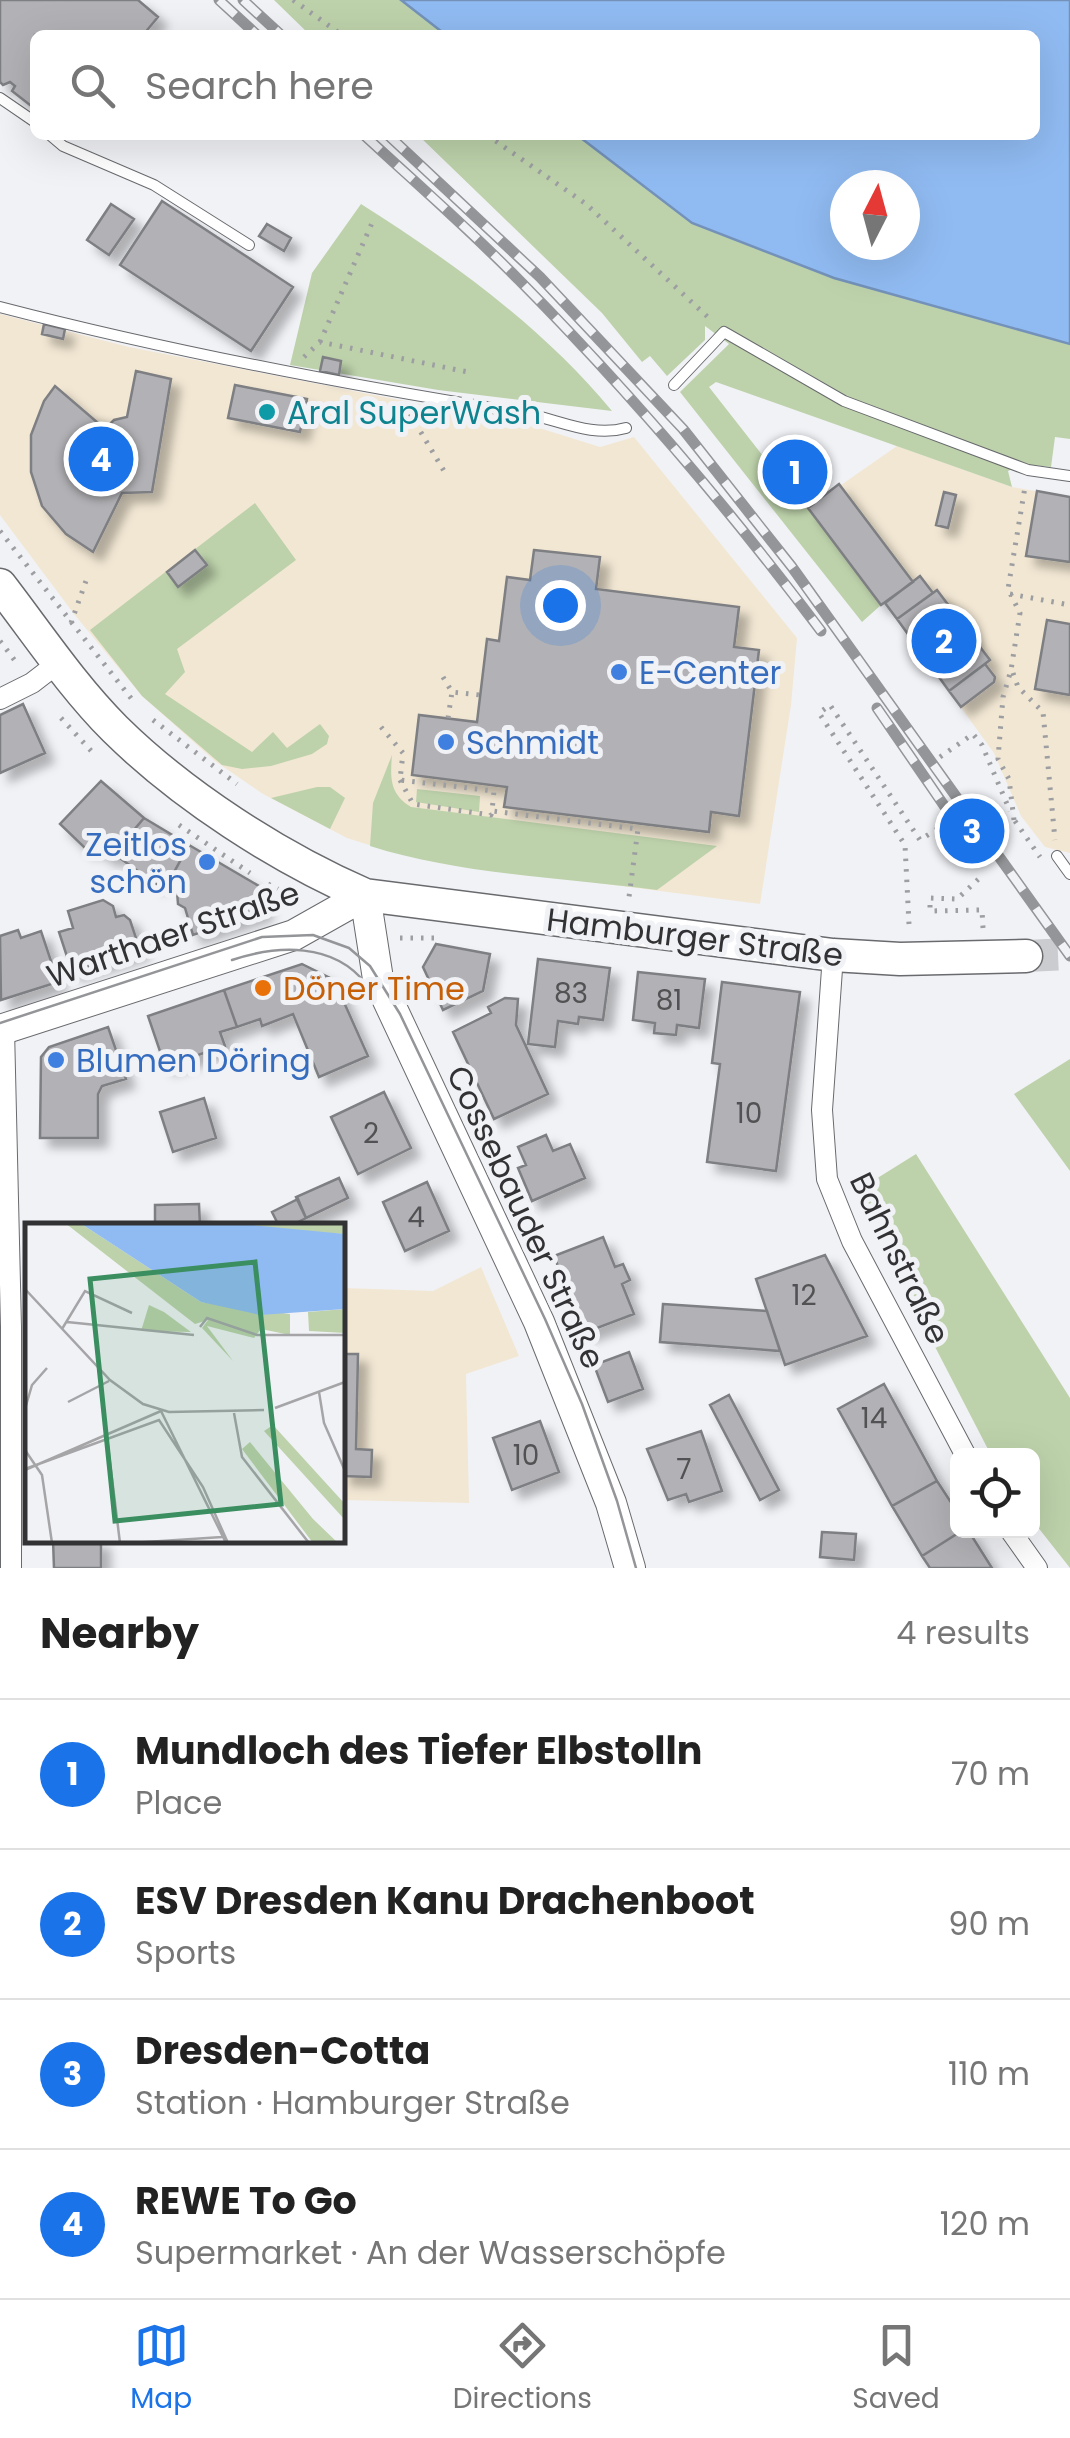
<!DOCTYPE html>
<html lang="en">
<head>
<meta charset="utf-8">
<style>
  :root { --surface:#fff; --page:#f6f6f6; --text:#222; --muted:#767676; --line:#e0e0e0; --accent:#1a73e8 }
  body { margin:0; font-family:Poppins,sans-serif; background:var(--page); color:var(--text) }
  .controls { position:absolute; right:30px; bottom:30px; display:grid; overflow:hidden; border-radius:15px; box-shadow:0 10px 40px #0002 }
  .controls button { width:90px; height:90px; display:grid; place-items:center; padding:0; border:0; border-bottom:2px solid var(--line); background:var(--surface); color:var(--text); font:50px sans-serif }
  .compass { position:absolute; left:830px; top:170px; width:90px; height:90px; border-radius:50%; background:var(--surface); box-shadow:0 10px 40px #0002; rotate:6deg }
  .you { position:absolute; left:560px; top:605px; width:35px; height:35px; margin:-25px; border:8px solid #fff; border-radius:50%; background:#1a73e8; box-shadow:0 0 0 15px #1a73e833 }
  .badge { display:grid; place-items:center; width:65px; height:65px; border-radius:50%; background:var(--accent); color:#fff; font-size:32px; font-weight:700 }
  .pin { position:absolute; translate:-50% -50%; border:5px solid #fff; box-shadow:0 2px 10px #0006 }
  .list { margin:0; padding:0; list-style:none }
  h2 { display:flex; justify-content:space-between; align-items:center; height:130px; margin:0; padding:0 40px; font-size:42px }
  h2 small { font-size:32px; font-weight:400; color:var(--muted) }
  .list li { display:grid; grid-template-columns:65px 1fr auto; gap:30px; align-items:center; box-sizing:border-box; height:150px; padding:0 40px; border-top:2px solid var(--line) }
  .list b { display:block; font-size:38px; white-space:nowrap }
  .list p { margin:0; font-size:32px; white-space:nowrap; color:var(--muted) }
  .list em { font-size:32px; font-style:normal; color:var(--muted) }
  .icon { flex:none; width:55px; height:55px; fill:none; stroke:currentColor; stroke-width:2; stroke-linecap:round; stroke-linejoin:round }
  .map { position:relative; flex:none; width:1070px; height:1568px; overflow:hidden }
  .search { position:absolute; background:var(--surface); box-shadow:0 10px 40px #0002; left:30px; right:30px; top:30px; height:110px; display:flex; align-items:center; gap:25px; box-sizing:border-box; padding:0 35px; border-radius:15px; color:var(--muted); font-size:38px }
  .sheet { height:730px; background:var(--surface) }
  nav { display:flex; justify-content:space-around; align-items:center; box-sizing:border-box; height:140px; border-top:2px solid var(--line); background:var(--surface); font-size:28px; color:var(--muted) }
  nav a { display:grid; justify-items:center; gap:5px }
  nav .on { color:var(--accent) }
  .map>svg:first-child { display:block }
  .commercial { fill:#f2e7d3 }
  .green { fill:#bdd2ab }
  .water { fill:#90bbf2; stroke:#7492b9; stroke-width:2.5; fill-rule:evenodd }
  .building { fill:#b2b2b6; stroke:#7e7f83; stroke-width:2.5; filter:url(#shadow) }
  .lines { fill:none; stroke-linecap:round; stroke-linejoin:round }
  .primary-tunnel { stroke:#cbcccf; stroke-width:32; stroke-dasharray:32 16; stroke-linecap:butt }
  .lane-casing { stroke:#696a6e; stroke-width:12 }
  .street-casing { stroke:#696a6e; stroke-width:22 }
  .secondary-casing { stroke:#696a6e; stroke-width:32 }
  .primary-casing { stroke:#696a6e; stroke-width:35 }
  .path { stroke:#9d9ea1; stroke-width:5; stroke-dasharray:2.5 8; stroke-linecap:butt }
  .lane { stroke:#fff; stroke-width:10 }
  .street { stroke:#fff; stroke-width:20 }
  .secondary { stroke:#fff; stroke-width:30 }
  .primary { stroke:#fff; stroke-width:32 }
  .tram { stroke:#949598; stroke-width:2.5 }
  .rail-casing { stroke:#949598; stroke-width:11 }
  .rail { stroke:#f1f2f6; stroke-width:8; stroke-dasharray:22; stroke-linecap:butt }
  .culture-dot { fill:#0f9aa8; stroke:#f1f2f6; stroke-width:4 }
  .shop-dot { fill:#3f7fe0; stroke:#f1f2f6; stroke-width:4 }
  .food-dot { fill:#e8710a; stroke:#f1f2f6; stroke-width:4 }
  .labels { text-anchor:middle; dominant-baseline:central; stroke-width:10; stroke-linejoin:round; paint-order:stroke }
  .number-label { font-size:28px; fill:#525254 }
  .culture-label { font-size:32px; fill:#0d838f; stroke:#f1f2f6; text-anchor:start }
  .shop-label { font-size:32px; fill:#366cbe; stroke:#f1f2f6; text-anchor:start }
  .street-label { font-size:32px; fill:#323234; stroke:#f1f2f6 }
  .food-label { font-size:32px; fill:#c56008; stroke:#f1f2f6; text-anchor:start }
  .inset-river { fill:none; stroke:#90bbf2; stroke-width:5 }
  .inset-road { fill:none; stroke:#a5a5a8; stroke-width:2.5 }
  .view { fill:#3b8e60; fill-opacity:0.15; stroke:#3b8e60; stroke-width:5 }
  .inset-edge { fill:none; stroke:#323234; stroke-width:5 }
</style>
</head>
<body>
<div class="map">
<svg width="1070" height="1568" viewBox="0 0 1070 1568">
  <defs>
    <filter id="shadow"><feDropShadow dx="9" dy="9" stdDeviation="5" flood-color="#0004"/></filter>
  </defs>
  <rect width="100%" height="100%" fill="#f1f2f6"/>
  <!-- commercial -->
  <path class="commercial" d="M0 314 129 347 533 426 600 447 634 437 797 638 791 705 760 904 436 862 385 850 347 838 263 794 215 761 142 696 74 614 0 515Z
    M897 446 1012 487 1070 497V853L1045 847 1021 816 994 753 885 603 881 605 808 508Z
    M481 1267 519 1356 466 1374 469 1503 343 1500V1288L433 1291Z"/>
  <!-- green -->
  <path class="green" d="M274 0H401L446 35H310Z
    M418 135H577L692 223 834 278 1070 344V439L1055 437 1051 467 1023 464 1008 471 1012 487 716 382 709 387 792 493 808 508 881 605 862 622 680 392 729 344 705 326V340L667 376 650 356 642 362 602 313Z
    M361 204C451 261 544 328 612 411L438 390 290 365 312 273Z
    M255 503 296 560 177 649 185 672 165 694 252 752 273 732 287 748 320 724 329 736 327 744 312 754 271 766 242 769 222 765 142 696 90 630Z
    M392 755C390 779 390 794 411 807L717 846 657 890C565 878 457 874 370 846L373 803Z
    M317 787H330L345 798 330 829 271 798Z
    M417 789 480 796 479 812 416 802Z
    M1070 1059V1171L1014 1094Z
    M916 1154 1070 1398V1568L1033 1521 1032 1456 991 1455 855 1192Z"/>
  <!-- water -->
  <path class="water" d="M401 0H1070V344L834 278 692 223 577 135H1035V35H446ZM845 185H905V245H845Z"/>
  <!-- building -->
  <path class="building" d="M0 0H138L158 17 143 35H35V99L30 105 12 91 15 86 10 82 3 85 0 82Z
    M162 201 293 287 251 351 120 265Z
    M111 204 134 219 109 255 87 240Z
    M267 224 291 238 284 251 259 236Z
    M44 324 65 329 63 339 42 334Z
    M323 357 341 361 339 375 320 371Z
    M136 371 171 379 152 492 122 493 93 552 66 534 42 506 31 472V435L44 401 55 386 105 429 114 420 127 417Z
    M235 385 307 399 300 432 228 418Z
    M839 484 913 582 881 605 808 508Z
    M1037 491 1070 497V562L1026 556Z
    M944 492 956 495 948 528 936 525Z
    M195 550 207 565 178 587 167 572Z
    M534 550 600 557 596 589 739 607 734 647 759 650 739 816 711 812 709 832 504 807 507 787 412 775 419 715 477 722 487 639 499 641 507 577 530 580Z
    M920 576 933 593 897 619 885 603Z
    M937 590 990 660 949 691 897 619Z
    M1047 620 1070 624V695L1035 689Z
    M985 664 995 677 994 682 961 707 949 691Z
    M23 704 45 753 0 773V715Z
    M101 781 144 818 110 858 91 845 87 850 60 824Z
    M144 818 189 845 169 881 161 876 156 884 114 854Z
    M189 845 264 889 263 911 193 935 185 908 178 904 176 879 172 876Z
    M103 900 113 906 116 917 124 915 130 920 140 950 72 972 59 932 73 928 68 911Z
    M18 930 21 938 41 931 58 982 1 1000 0 936Z
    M436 944 490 954 483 991 443 1010 423 967Z
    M538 959 610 968 603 1020 579 1017 578 1024 558 1021 555 1047 528 1044Z
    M302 964 334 980 368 1056 319 1077 293 1014 262 1026 260 1019 237 1027 224 990Z
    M638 972 705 979 699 1028 677 1025 676 1035 654 1033 655 1023 633 1020Z
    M722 982 800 992 776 1171 707 1162 720 1064 712 1063Z
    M224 990 237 1027 220 1032 225 1046 165 1066 148 1016Z
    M505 998 518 999 516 1025 548 1094 494 1119 453 1032 491 1013 488 1007Z
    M108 1027 126 1079 102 1086 98 1094V1138H40L41 1057 49 1047Z
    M384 1092 411 1148 358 1174 331 1117Z
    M204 1098 216 1138 173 1152 160 1112Z
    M546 1135 553 1151 570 1144 585 1178 532 1201 518 1168 526 1165 518 1147Z
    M339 1178 348 1198 306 1218 296 1197Z
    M427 1182 449 1231 405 1251 383 1202Z
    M298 1199 306 1218 290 1226H279L272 1212Z
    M199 1204 200 1226H155V1205Z
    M603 1237 615 1267 623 1264 630 1280 622 1284 634 1314 584 1333 554 1256Z
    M825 1255 867 1336 785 1365 756 1279Z
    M663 1304 767 1311 780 1351 660 1342Z
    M629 1352 643 1389 608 1402 594 1365Z
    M342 1354H358L356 1449 372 1450 371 1477 342 1476Z
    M884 1384 937 1481 892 1506 838 1409Z
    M729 1395 779 1490 760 1500 710 1405Z
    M540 1421 559 1472 512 1490 493 1438Z
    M701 1431 722 1491 689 1502 686 1494 668 1500 647 1449Z
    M937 1481 958 1513V1530H963L922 1556 892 1506Z
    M963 1530H968L992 1568H930L922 1556Z
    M822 1532 856 1534 854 1560 820 1557Z
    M53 1540H101V1568H54Z"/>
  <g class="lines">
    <!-- primary-tunnel -->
    <path class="primary-tunnel" d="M1026 956 1070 954"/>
    <!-- lane casing -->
    <g class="lane-casing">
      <path id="lane" d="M0 98 35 122
        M50 135 63 146 154 185 249 245
        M0 307C173 352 347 385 523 413 558 419 591 438 626 428
        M674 385 724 332 844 401 1028 470 1070 476
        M1057 856 1070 874"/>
    </g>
    <!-- street casing -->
    <g class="street-casing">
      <path id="street" d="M0 699 32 683 58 663
        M833 955 822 1110 827 1179 852 1241 966 1456
        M4 1029 11 1327V1568
        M1010 1530 1037 1568"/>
    </g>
    <!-- secondary casing -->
    <g class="secondary-casing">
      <path id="secondary" d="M0 1030 294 935 365 895 378 979 539 1322 611 1503 630 1568"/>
    </g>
    <!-- primary casing -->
    <g class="primary-casing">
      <path id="primary" d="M0 585C37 633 72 686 115 729 183 796 278 857 365 895L833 955 900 959 1026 956"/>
    </g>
    <!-- path -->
    <path class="path" d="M293 0 342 35
      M487 135 586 204 711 320
      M320 342 372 223
      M304 357 320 342 468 372
      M410 414 444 471
      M0 531 134 702
      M1010 594 1070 605
      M71 623 87 578
      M0 641 19 666
      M1013 673 1018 687 1043 712 1055 840
      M443 677 452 692 480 695
      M61 718 94 754
      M448 718 452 692
      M153 720 237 784
      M381 727 403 753 400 780 494 791 492 811 638 829 629 897
      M940 757 973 734 982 745 1010 811
      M400 780 413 804 491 815 492 811
      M1014 820 1009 779 998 759 1003 697 1011 670 1020 613 1008 589 1025 487
      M1015 821 1040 857
      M179 825 250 873
      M268 884 301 901
      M909 924 905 845 819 713 830 705 920 840 937 829
      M983 928 982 910 930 911V898L957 899 984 874
      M400 938H440"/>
    <!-- lane -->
    <use href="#lane" class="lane"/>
    <!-- street -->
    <use href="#street" class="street"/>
    <!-- secondary -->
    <use href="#secondary" class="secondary"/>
    <!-- primary -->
    <use href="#primary" class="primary"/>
    <!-- tram -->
    <path class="tram" d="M232 960C277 945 334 942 366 984
      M0 1023 262 937 313 935 349 948 370 966 400 1014 545 1319 582 1404 617 1501 636 1568"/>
    <!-- rail casing -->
    <g class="rail-casing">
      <path id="rail" d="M219 0 257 35
        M243 0 281 35
        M364 135C416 183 470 230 519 280 628 390 728 507 821 631
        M388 135 540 277 683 429 792 567 1070 956
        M877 708 976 852"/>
    </g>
    <!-- rail -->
    <use href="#rail" class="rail"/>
  </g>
  <!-- markers -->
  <circle class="culture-dot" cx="267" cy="412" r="10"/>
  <g class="shop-dot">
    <circle cx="619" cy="672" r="10"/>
    <circle cx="446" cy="742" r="10"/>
    <circle cx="207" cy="862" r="10"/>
    <circle cx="56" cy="1060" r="10"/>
  </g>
  <circle class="food-dot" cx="263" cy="988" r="10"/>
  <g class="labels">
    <!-- number labels -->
    <g class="number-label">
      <text x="571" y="993">83</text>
      <text x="669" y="1000">81</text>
      <text x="749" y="1113">10</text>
      <text x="371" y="1133">2</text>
      <text x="416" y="1217">4</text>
      <text x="804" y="1295">12</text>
      <text x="874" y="1418">14</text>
      <text x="526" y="1455">10</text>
      <text x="684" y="1469">7</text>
    </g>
    <!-- culture labels -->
    <g class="culture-label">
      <text x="287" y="412">Aral SuperWash</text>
    </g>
    <!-- shop labels -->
    <g class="shop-label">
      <text x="639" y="672">E-Center</text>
      <text x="466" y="742">Schmidt</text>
      <text x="187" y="844" text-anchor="end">Zeitlos<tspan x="187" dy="37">schön</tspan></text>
      <text x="76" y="1060">Blumen Döring</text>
    </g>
    <!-- street labels -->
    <g class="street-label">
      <text transform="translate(173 934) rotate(-19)">Warthaer Straße</text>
      <text transform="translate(695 937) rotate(7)">Hamburger Straße</text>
      <text transform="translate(526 1217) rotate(65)">Cossebauder Straße</text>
      <text transform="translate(900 1258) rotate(64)">Bahnstraße</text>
    </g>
    <!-- food labels -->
    <g class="food-label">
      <text x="283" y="988">Döner Time</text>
    </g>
  </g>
  <!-- overview -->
  <g transform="translate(25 1223)">
    <rect width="320" height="320" fill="#f1f2f6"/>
    <path d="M40 0H55L176 79 265 91V112L236 106 229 115 182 103 208 138 177 105 183 97 170 101ZM207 0H320V11L255 9ZM124 82 139 89 166 109 116 108ZM320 86V110L284 108 283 89ZM248 202 320 281V297L239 208ZM225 219 288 296 313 320H288L217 226Z" fill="#bdd2ab"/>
    <path d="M55 0H207L320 11V86L235 92 176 79Z" fill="#90bbf2"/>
    <path class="inset-river" d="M131 0 246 44 320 41"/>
    <path class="inset-road" d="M0 66 85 157 118 181 144 189 239 187M42 99 169 112M175 104 182 95 232 112H320M37 106 60 68 107 90M294 169 299 200 320 248M43 179 84 158M250 185 320 159M0 186 7 162 22 145M136 188 201 320M209 190 217 234 284 320M82 215 95 320M0 227 17 252 27 320M0 246 134 197 178 264 203 320M0 247 136 188M106 320 197 314"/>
    <path class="view" d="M230 39 256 281 90 298 65 56Z"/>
    <rect width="320" height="320" class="inset-edge"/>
  </g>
</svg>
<div class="controls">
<button><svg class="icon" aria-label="locate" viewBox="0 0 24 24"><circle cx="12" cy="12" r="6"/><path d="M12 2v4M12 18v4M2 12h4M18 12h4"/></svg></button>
</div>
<svg class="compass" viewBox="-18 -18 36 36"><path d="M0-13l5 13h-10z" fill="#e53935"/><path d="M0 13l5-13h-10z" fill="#767676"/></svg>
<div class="you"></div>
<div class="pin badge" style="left:795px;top:472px">1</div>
<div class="pin badge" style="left:944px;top:641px">2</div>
<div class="pin badge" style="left:972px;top:831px">3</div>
<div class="pin badge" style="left:101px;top:459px">4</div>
<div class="search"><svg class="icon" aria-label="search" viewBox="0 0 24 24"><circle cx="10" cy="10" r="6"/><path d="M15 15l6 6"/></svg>Search here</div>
</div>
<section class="sheet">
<h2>Nearby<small>4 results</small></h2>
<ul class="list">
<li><span class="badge">1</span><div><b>Mundloch des Tiefer Elbstolln</b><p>Place</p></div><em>70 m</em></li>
<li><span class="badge">2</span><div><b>ESV Dresden Kanu Drachenboot</b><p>Sports</p></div><em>90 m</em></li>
<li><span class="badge">3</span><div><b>Dresden-Cotta</b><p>Station · Hamburger Straße</p></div><em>110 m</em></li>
<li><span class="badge">4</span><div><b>REWE To Go</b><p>Supermarket · An der Wasserschöpfe</p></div><em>120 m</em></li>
</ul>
</section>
<nav>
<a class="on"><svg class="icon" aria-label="map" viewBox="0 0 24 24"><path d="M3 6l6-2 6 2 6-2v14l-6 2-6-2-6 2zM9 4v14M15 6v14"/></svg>Map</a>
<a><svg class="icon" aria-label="directions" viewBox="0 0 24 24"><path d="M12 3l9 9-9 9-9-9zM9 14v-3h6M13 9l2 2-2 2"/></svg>Directions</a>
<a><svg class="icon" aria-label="saved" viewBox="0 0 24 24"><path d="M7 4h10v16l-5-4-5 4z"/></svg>Saved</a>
</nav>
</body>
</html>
